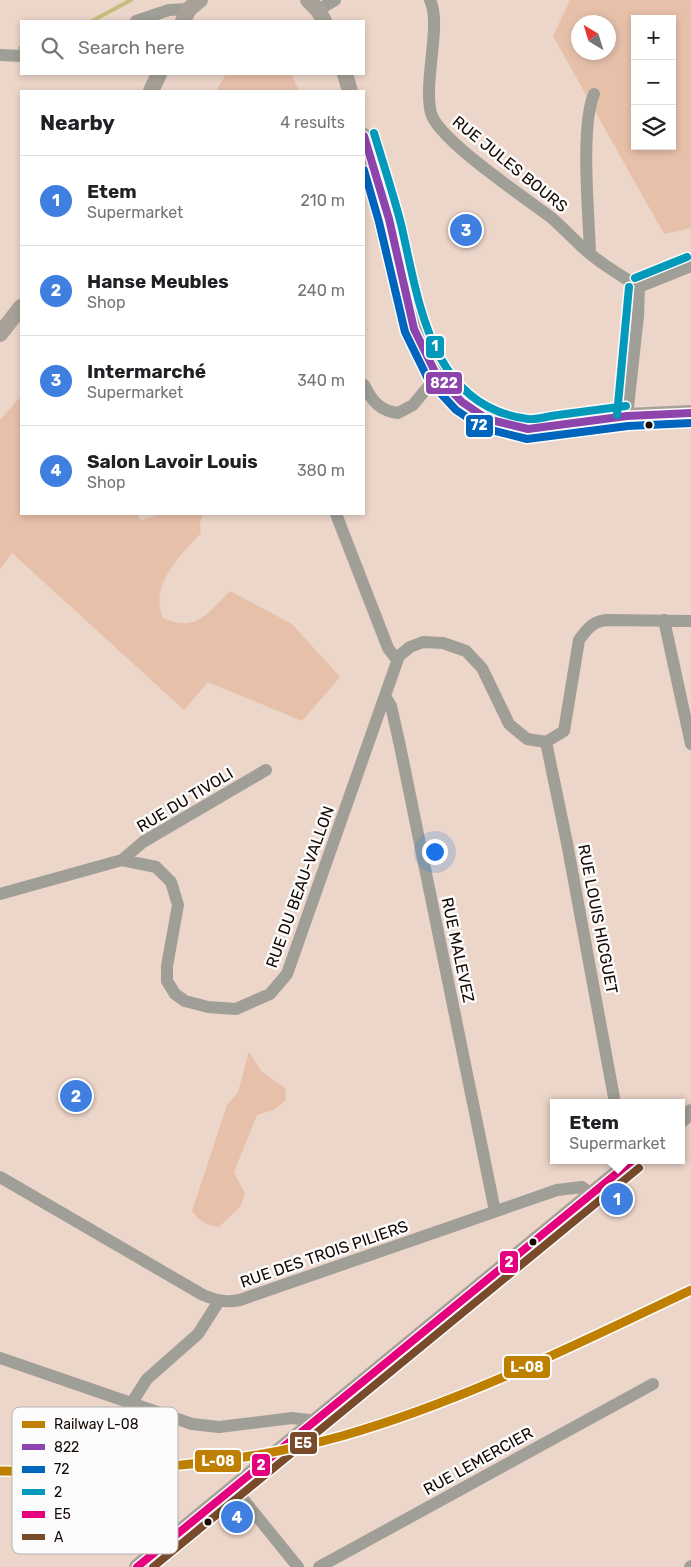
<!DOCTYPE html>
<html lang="en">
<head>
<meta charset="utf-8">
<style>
  :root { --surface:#fff; --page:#f6f6f6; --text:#202124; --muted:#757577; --line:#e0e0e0; --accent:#d93025 }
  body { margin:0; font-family:Rubik,sans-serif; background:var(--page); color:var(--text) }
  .controls { position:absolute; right:15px; top:15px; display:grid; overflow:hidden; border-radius:0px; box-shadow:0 2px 8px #0003 }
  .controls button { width:45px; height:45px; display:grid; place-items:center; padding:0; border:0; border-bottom:1px solid var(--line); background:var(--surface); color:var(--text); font:25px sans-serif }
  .compass { position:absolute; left:571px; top:15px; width:45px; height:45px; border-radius:50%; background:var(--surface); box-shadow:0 2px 8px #0003; rotate:322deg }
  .you { position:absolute; left:434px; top:851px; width:18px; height:18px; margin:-12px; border:4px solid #fff; border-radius:50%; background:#1a73e8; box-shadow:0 0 0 8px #1a73e833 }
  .badge { display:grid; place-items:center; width:32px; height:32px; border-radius:50%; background:var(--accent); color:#fff; font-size:16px; font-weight:700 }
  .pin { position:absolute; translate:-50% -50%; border:2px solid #fff; box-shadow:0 1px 5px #0006 }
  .popup { position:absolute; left:550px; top:1099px; width:135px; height:65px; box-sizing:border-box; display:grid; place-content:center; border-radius:0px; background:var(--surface); filter:drop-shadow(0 1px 4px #0005); font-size:16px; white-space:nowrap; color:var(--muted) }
  .popup b { font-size:19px; color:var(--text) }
  .popup::after { content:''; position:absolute; left:50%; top:100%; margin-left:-10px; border:10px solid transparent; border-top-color:var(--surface) }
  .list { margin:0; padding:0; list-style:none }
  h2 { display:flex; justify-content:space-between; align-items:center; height:65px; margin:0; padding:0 20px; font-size:21px }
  h2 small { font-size:16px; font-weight:400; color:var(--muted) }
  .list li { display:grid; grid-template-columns:32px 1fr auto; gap:15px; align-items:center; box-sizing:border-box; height:90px; padding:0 20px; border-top:1px solid var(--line) }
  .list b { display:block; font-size:19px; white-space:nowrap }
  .list p { margin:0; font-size:16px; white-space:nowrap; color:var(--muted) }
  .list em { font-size:16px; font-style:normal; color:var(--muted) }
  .icon { flex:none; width:28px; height:28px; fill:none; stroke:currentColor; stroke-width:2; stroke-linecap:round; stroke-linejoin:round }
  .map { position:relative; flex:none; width:691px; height:1567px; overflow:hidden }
  .search { position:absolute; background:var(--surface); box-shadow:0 2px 8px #0003; left:20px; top:20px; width:345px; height:55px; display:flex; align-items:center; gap:12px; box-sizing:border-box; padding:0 18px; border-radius:0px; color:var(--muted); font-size:19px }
  .panel { position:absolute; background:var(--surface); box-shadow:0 2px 8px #0003; left:20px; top:90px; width:345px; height:425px; border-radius:0px }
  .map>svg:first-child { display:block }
  .green { fill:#e7c0aa; fill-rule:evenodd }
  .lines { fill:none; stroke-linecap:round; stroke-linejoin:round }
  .stream { stroke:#c4bf81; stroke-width:4 }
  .minor { stroke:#a09f97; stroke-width:12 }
  .major { stroke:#a7a198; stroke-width:16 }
  .bus-1-casing { stroke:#fcfcfc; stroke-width:11 }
  .bus-2-casing { stroke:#fcfcfc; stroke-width:11 }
  .bus-3-casing { stroke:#fcfcfc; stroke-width:11 }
  .bus-4-casing { stroke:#fcfcfc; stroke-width:11 }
  .bus-5-casing { stroke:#fcfcfc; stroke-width:11 }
  .bus-1 { stroke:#8e44ad; stroke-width:8 }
  .bus-2 { stroke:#0065bd; stroke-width:8 }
  .bus-3 { stroke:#0299ba; stroke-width:8 }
  .bus-4 { stroke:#e5007d; stroke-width:8 }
  .bus-5 { stroke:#7a4b2a; stroke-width:8 }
  .rail-1-casing { stroke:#fcfcfc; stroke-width:12 }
  .rail-1 { stroke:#bf7f01; stroke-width:9 }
  .bus-dot { fill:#160903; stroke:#fcfcfc; stroke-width:2 }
  .labels { text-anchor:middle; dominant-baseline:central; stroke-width:5; stroke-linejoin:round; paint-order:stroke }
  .street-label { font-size:16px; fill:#160903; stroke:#fcfcfc }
  .key { fill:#fcfcfc; stroke:#b7b3b1; stroke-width:1 }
  .key-label { font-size:14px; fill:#160903 }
  .line-badge { stroke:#fcfcfc; stroke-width:2 }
  .badge-label { font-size:14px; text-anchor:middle; font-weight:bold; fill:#fff }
</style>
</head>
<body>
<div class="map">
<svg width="691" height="1567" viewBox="0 0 691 1567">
  <rect width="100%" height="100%" fill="#ecd5c9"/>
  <!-- green -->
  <path class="green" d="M570 0H691V228L664 234 553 36ZM635 19H672V146H635ZM578 22H608V52H578Z
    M226 74H291L299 91H216Z
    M21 396V514H137L141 520 162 514H203L200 522 201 533C180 556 149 585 163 618 196 633 208 613 230 591L292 624 340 677 302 721 208 682 184 710 12 553 0 569V420Z
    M249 1052 262 1072 285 1088 286 1100 273 1110 257 1115 234 1172 245 1194 241 1206 219 1227C206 1226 199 1220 192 1211L227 1105 238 1092Z"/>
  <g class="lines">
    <!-- stream -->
    <path class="stream" d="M92 21 131 0
      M20 48H21"/>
    <!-- minor -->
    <path class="minor" d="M430 0C442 24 423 82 431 113 438 140 527 199 553 219 565 230 576 242 589 253 604 266 622 276 639 287
      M318 10 335 0
      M136 21 169 10 189 9
      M0 55 21 56
      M590 254C589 214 580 128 594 94
      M639 287 691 266
      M364 385C372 401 380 411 398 413L413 405 437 376
      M627 416 638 316 639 287
      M336 514 388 648 397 660
      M664 620 691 744
      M385 696 391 706 400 746 495 1211
      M546 742 567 843 615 1103
      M546 742 564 731 579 640C587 629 592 622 606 620L691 621
      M122 860 143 842 266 770
      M0 894 122 860 156 867 171 882 178 905 167 966V981L175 994 185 1001 208 1007 236 1009 270 994 287 974 399 656 410 647 423 642 443 643 466 651 482 668 509 724 527 739 546 742
      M0 1177 203 1295C216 1300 225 1303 240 1300L557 1190 582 1187 591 1194
      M0 1358 192 1424 219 1427 292 1418 317 1421
      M131 1404 147 1379 198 1334 219 1301
      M234 1488 298 1567
      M319 1567 653 1384
      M690 1567 691 1566"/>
    <!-- major -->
    <path class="major" d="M308 0 318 10 324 21
      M183 21 189 9 200 0
      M345 74 350 91
      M151 91 159 74
      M364 136 389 219 414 329 437 376 462 402 487 419 528 429 627 416 691 413
      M0 334 21 307
      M681 1120 691 1112
      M137 1567 633 1160"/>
    <!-- bus-1 casing -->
    <g class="bus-1-casing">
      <path id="bus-1" d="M364 136 389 219 414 329 437 376 462 402 487 419 528 429 627 416 691 413"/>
    </g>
    <!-- bus-2 casing -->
    <g class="bus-2-casing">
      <path id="bus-2" d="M364 170 379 222 405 332 429 381 456 410 483 428 527 439 628 426 691 423"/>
    </g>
    <!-- bus-3 casing -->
    <g class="bus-3-casing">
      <path id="bus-3" d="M374 133C383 163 393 193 401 224 419 301 430 407 528 419 537 420 548 416 558 415 580 412 603 409 626 406
        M635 278 687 257
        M617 415 629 287"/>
    </g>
    <!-- bus-4 casing -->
    <g class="bus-4-casing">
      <path id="bus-4" d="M137 1567 633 1160"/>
    </g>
    <!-- bus-5 casing -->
    <g class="bus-5-casing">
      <path id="bus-5" d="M153 1567 639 1168"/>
    </g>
    <!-- bus-1 -->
    <use href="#bus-1" class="bus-1"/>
    <!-- bus-2 -->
    <use href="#bus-2" class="bus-2"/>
    <!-- bus-3 -->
    <use href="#bus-3" class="bus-3"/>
    <!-- bus-4 -->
    <use href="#bus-4" class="bus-4"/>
    <!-- bus-5 -->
    <use href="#bus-5" class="bus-5"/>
    <!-- rail-1 casing -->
    <g class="rail-1-casing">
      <path id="rail-1" d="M0 1471C115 1473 231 1467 342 1436 464 1401 577 1344 691 1290"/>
    </g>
    <!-- rail-1 -->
    <use href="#rail-1" class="rail-1"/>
  </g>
  <!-- markers -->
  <g class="bus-dot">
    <circle cx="649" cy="425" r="4.5"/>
    <circle cx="533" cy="1242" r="4.5"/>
    <circle cx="208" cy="1522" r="4.5"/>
  </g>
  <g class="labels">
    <!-- street labels -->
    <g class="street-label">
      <text transform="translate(510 164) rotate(39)">RUE JULES BOURS</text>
      <text transform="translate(185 800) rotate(-31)">RUE DU TIVOLI</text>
      <text transform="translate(300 887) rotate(-70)">RUE DU BEAU-VALLON</text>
      <text transform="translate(598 919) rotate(79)">RUE LOUIS HICGUET</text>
      <text transform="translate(458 950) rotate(78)">RUE MALEVEZ</text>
      <text transform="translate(324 1254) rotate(-19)">RUE DES TROIS PILIERS</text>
      <text transform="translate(478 1461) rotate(-29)">RUE LEMERCIER</text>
    </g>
  </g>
  <!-- legend -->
  <rect x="12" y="1407" width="166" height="147" rx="8" class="key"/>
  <rect x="22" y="1421" width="23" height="7" fill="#bf7f01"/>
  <rect x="22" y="1444" width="23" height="6" fill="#8e44ad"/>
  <rect x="22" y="1466" width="23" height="7" fill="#0065bd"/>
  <rect x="22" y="1489" width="23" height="6" fill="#0299ba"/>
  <rect x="22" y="1511" width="23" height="7" fill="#e5007d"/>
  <rect x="22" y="1534" width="23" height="6" fill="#7a4b2a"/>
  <g class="key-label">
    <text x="54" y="1429">Railway L-08</text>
    <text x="54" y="1452">822</text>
    <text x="54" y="1474">72</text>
    <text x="54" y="1497">2</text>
    <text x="54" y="1519">E5</text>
    <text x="54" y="1542">A</text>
  </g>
  <g class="line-badge">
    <rect x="425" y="335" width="20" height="24" rx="5" fill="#0299ba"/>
    <rect x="425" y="371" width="38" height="24" rx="5" fill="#8e44ad"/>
    <rect x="465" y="414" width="29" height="24" rx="5" fill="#0065bd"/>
    <rect x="499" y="1250" width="20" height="24" rx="5" fill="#e5007d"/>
    <rect x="503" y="1355" width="48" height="24" rx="5" fill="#bf7f01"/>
    <rect x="289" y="1431" width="29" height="24" rx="5" fill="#7a4b2a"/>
    <rect x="194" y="1449" width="48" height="24" rx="5" fill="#bf7f01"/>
    <rect x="251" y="1453" width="20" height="24" rx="5" fill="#e5007d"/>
  </g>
  <g class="badge-label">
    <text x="435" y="351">1</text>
    <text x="444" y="388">822</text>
    <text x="479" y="430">72</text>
    <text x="509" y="1267">2</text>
    <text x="527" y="1372">L-08</text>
    <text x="303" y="1448">E5</text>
    <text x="218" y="1466">L-08</text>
    <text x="261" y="1470">2</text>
  </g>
</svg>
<div class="controls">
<button>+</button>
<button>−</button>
<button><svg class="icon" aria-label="layers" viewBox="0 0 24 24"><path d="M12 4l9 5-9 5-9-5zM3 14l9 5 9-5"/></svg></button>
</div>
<svg class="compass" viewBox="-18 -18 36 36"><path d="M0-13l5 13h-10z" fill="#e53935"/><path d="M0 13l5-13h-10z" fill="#757577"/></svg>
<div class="you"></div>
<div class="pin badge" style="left:617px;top:1199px;background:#3f7fe0">1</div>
<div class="popup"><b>Etem</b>Supermarket</div>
<div class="pin badge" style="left:76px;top:1096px;background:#3f7fe0">2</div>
<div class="pin badge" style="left:466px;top:230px;background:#3f7fe0">3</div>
<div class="pin badge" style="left:237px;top:1517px;background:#3f7fe0">4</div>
<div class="search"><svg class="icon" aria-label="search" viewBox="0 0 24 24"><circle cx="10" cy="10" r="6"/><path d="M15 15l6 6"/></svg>Search here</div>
<section class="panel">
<h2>Nearby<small>4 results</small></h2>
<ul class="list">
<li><span class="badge" style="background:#3f7fe0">1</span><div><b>Etem</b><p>Supermarket</p></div><em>210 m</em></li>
<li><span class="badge" style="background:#3f7fe0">2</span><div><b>Hanse Meubles</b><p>Shop</p></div><em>240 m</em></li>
<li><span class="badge" style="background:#3f7fe0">3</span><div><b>Intermarché</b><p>Supermarket</p></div><em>340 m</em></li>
<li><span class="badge" style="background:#3f7fe0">4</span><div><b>Salon Lavoir Louis</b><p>Shop</p></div><em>380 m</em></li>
</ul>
</section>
</div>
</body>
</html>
